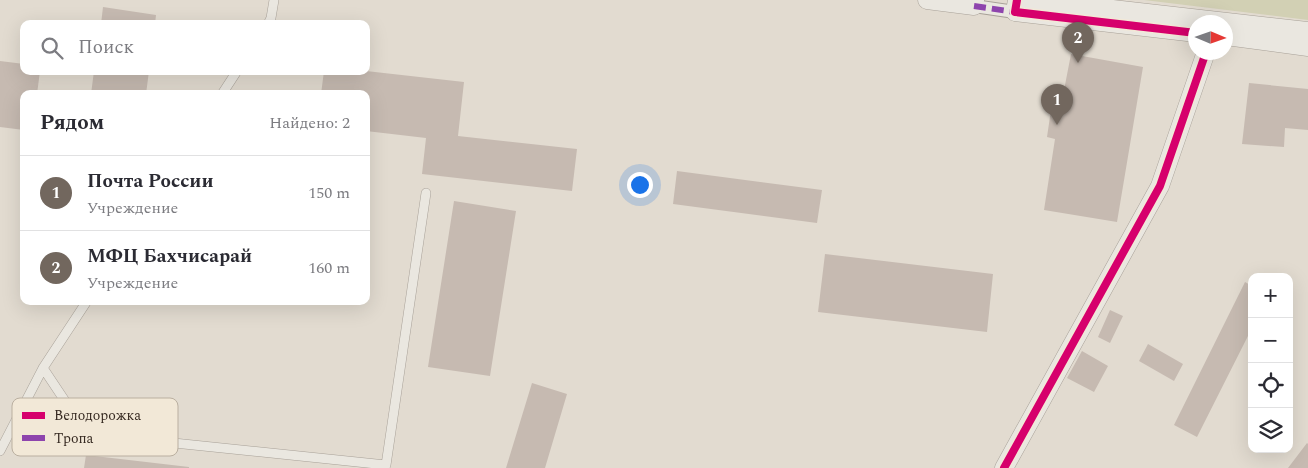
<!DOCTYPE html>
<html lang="ru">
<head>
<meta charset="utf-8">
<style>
  :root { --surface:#fff; --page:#f7f7f7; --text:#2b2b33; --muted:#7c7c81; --line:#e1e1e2; --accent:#72675e }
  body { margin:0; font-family:Spectral,serif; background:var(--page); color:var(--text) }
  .controls { position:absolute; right:15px; bottom:15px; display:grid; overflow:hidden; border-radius:10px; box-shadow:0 5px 20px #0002 }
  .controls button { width:45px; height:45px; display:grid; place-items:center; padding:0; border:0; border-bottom:1px solid var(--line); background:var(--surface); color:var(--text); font:25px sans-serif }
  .compass { position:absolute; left:1188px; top:15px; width:45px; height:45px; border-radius:50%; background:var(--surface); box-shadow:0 5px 20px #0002; rotate:92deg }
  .you { position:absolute; left:639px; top:184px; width:18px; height:18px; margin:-12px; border:4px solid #fff; border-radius:50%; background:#1a73e8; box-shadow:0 0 0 8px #1a73e833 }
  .badge { display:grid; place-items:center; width:32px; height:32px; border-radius:50%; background:var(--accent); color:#fff; font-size:16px; font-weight:700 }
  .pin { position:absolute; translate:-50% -41px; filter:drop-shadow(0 1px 2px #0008) }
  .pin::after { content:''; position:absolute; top:26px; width:18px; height:15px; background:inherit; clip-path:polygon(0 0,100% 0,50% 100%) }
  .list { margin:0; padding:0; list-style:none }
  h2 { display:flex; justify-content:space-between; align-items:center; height:65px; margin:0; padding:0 20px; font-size:21px }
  h2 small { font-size:16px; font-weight:400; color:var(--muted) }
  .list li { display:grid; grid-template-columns:32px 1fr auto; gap:15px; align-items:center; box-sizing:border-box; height:75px; padding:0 20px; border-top:1px solid var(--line) }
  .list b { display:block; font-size:19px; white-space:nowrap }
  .list p { margin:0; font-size:16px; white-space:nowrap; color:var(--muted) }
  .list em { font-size:16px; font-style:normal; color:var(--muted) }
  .icon { flex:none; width:28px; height:28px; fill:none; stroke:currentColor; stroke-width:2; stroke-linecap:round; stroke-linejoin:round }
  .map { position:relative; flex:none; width:1308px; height:468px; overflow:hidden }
  .search { position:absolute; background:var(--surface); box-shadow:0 5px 20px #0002; left:20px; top:20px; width:350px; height:55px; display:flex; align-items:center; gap:12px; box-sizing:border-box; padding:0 18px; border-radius:10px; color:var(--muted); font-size:19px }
  .panel { position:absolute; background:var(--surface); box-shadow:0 5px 20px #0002; left:20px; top:90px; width:350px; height:215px; border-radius:10px }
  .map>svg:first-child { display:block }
  .green { fill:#d2d0b4 }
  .building { fill:#c6bab1 }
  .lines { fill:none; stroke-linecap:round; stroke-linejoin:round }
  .service-casing { stroke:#a8a198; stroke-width:10 }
  .pedestrian-casing { stroke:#a8a198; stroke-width:14 }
  .minor-casing { stroke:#a8a198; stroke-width:19 }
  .service { stroke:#eae7e0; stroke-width:9 }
  .pedestrian { stroke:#eae7e0; stroke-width:12 }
  .minor { stroke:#eae7e0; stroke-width:18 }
  .quiet { stroke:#8e44ad; stroke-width:6; stroke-dasharray:12 6; stroke-linecap:butt }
  .cycleway-casing { stroke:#f2e8d7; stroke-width:11 }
  .cycleway { stroke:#d6006c; stroke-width:8 }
  .key { fill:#f2e8d7; stroke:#baafa0; stroke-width:1 }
  .key-label { font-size:14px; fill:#362921 }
</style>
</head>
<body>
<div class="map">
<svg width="1308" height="468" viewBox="0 0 1308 468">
  <rect width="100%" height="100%" fill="#e2dbd0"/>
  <!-- green -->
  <path class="green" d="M1144 0H1308V20Z"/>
  <!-- building -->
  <path class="building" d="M103 7 156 15 155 24H101Z
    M1071 54 1143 67 1117 222 1044 210 1055 139 1047 137 1051 110 1060 111Z
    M0 61 24 64V71H40L37 94H24V130L0 127Z
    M94 71H149L146 94H91Z
    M324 71H366L464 82 458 136 577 149 572 191 422 174 426 138 366 131V94H321Z
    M1249 83 1308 89V130L1285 128 1284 147 1242 144Z
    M677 171 822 190 817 223 673 204Z
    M454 201 516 211 490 376 428 367Z
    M825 254 993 274 987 332 818 312Z
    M1245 282 1252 286V328L1197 437 1174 425Z
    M1110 310 1123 316 1110 343 1098 337Z
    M1148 344 1183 364 1174 381 1139 361Z
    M1082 351 1108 366 1094 392 1067 378Z
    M532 383 567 394 545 468H506Z
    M1307 443 1308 444V468H1288Z
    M86 455 189 467V468H84Z"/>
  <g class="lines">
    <!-- service casing -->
    <g class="service-casing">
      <path id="service" d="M268 24 271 18 274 0
        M222 94 237 71
        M43 368 87 434 386 465 426 193
        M0 451 43 368 87 301"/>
    </g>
    <!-- pedestrian casing -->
    <g class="pedestrian-casing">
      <path id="pedestrian" d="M974 6 1015 12"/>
    </g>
    <!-- minor casing -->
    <g class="minor-casing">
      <path id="minor" d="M927 0 974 6 975 0
        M1017 0 1015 12 1196 33
        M1033 0 1308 31
        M1226 36 1308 47
        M1004 468 1160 186 1206 52"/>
    </g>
    <!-- service -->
    <use href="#service" class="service"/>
    <!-- pedestrian -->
    <use href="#pedestrian" class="pedestrian"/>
    <!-- minor -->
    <use href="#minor" class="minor"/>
    <!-- quiet -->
    <path class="quiet" d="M974 6 1015 12"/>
    <!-- cycleway casing -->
    <g class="cycleway-casing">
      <path id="cycleway" d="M1017 0 1015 12 1196 33
        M1004 468 1160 186 1206 52"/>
    </g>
    <!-- cycleway -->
    <use href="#cycleway" class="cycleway"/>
  </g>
  <!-- legend -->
  <rect x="12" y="398" width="166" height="58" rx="8" class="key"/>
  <rect x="22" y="412" width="23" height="7" fill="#d6006c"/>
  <rect x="22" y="435" width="23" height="6" fill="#8e44ad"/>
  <g class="key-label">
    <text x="54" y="420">Велодорожка</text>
    <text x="54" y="443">Тропа</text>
  </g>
</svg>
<div class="controls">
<button>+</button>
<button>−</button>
<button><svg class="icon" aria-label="locate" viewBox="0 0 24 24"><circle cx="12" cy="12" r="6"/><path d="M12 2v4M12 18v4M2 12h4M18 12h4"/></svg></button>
<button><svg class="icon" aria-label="layers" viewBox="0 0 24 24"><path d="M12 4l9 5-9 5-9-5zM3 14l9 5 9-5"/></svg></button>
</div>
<svg class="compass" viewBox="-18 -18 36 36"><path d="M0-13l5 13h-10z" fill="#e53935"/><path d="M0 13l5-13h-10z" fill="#7c7c81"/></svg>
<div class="you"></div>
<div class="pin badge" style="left:1057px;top:125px">1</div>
<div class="pin badge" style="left:1078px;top:63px">2</div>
<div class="search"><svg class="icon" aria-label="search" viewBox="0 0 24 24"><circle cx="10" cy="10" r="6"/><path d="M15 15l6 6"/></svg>Поиск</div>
<section class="panel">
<h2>Рядом<small>Найдено: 2</small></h2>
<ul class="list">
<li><span class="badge">1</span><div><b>Почта России</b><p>Учреждение</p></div><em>150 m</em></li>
<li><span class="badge">2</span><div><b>МФЦ Бахчисарай</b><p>Учреждение</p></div><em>160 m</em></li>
</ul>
</section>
</div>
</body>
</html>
